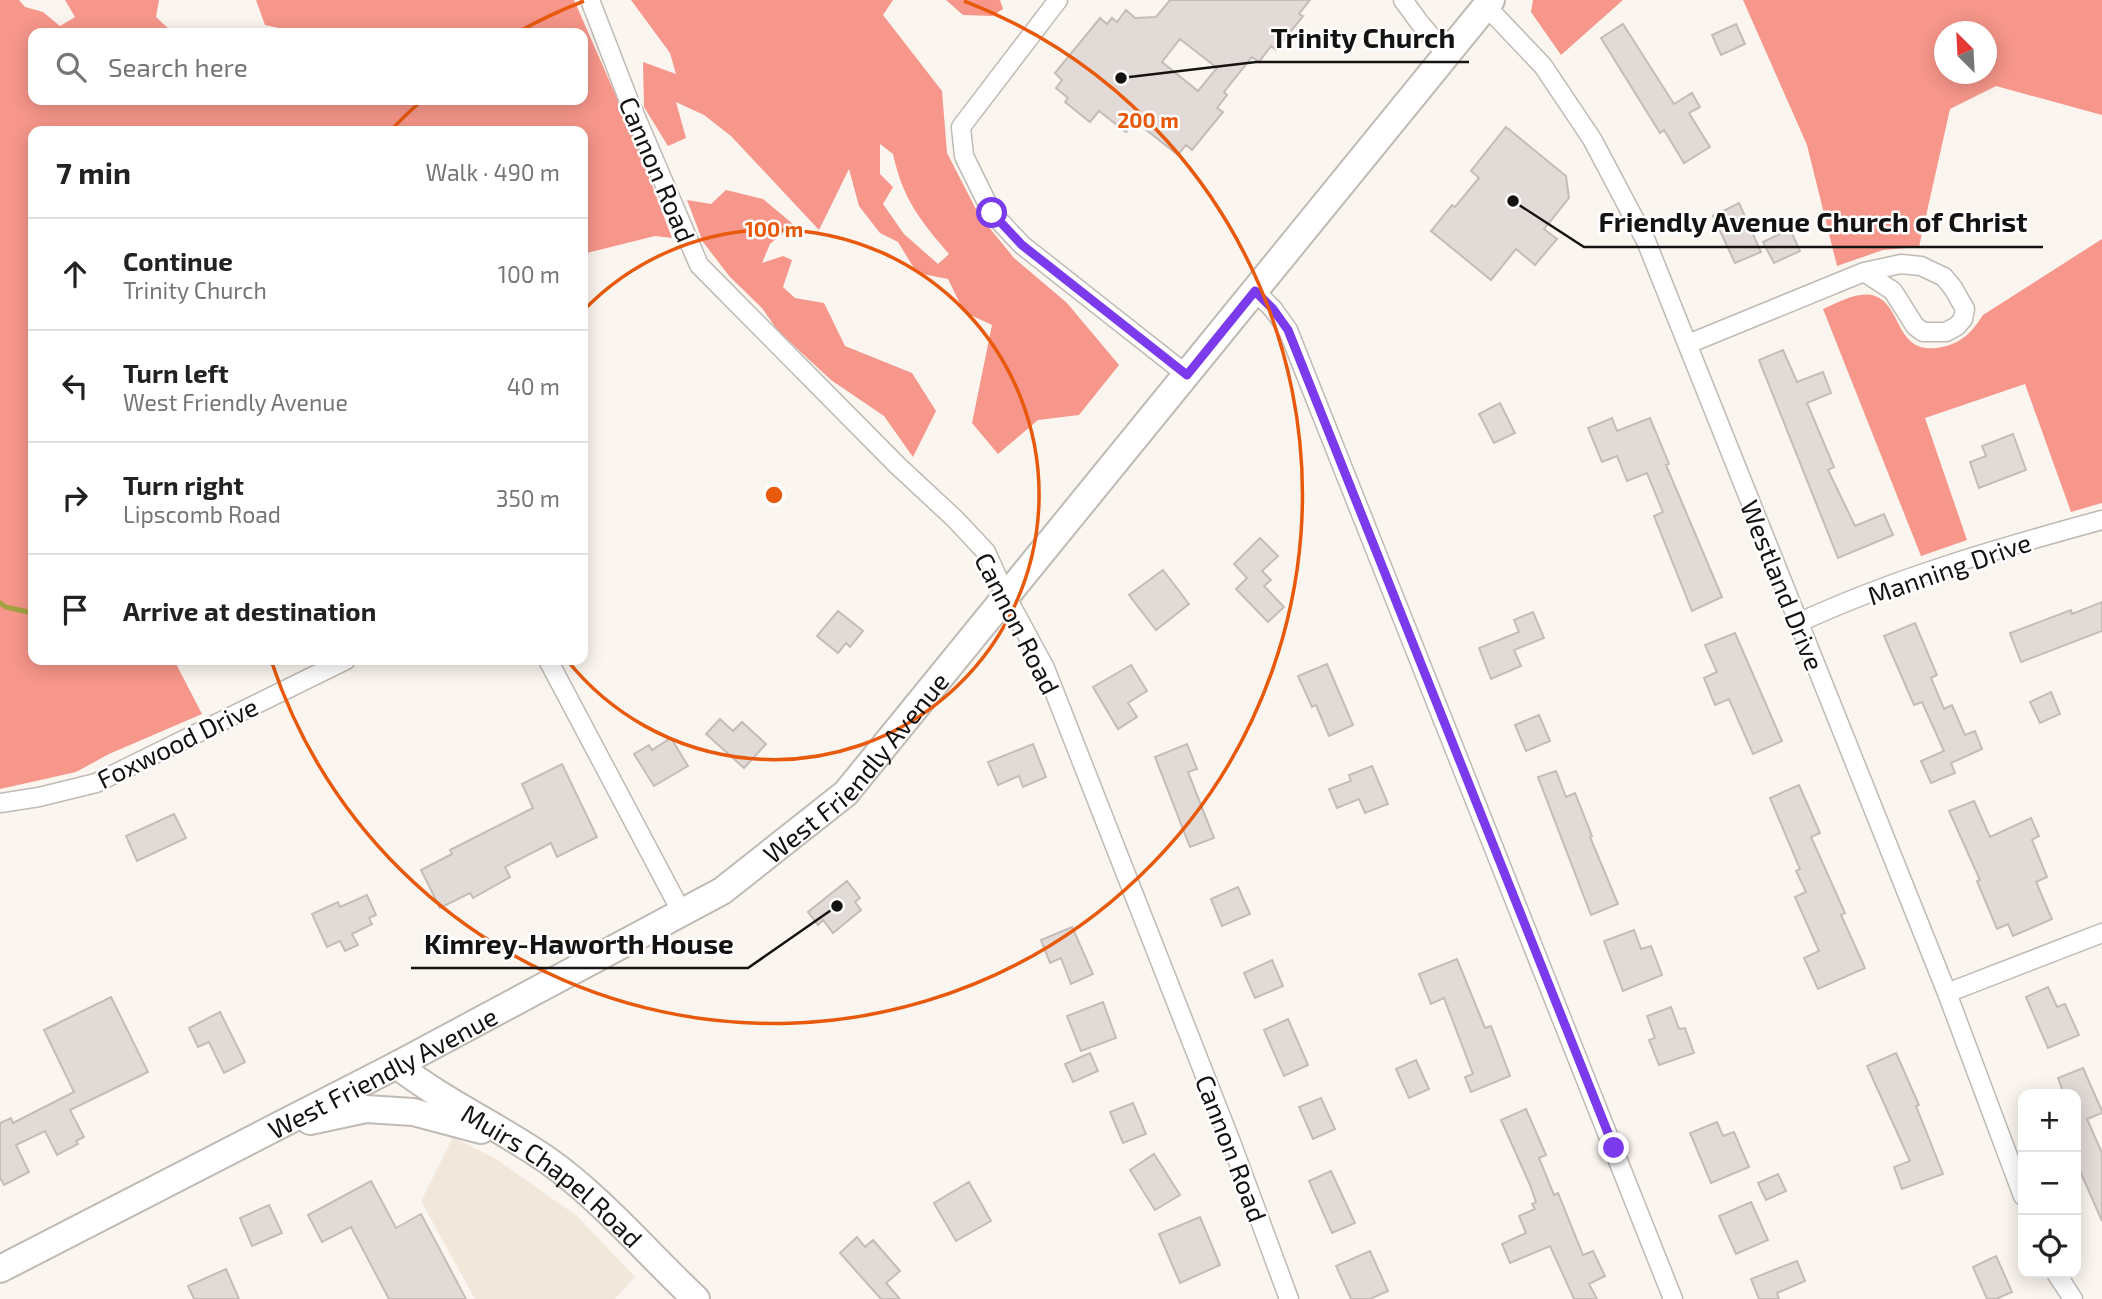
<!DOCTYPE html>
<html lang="en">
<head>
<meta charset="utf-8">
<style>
  :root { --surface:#fff; --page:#f2f2f2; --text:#222; --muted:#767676; --line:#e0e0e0 }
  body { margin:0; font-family:"Exo 2",sans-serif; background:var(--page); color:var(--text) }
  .controls { position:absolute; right:21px; bottom:21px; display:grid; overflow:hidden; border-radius:14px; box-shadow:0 4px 18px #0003 }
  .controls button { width:63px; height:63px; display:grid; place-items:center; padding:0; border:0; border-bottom:2px solid var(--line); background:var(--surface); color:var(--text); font:35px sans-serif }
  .compass { position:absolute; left:1934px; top:21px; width:63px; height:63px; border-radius:50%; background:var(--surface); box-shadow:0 4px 18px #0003; rotate:336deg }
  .stop { position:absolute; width:21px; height:21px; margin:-16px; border:5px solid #7c3aed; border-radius:50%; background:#fff }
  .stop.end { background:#7c3aed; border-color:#fff; box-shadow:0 2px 7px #0008 }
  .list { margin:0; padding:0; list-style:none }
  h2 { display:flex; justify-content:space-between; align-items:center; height:91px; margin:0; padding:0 28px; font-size:30px }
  h2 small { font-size:23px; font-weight:400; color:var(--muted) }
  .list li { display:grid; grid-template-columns:46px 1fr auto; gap:21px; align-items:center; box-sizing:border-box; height:112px; padding:0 28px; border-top:2px solid var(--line) }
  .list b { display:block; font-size:26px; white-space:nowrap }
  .list p { margin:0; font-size:23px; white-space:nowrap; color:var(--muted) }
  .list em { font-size:23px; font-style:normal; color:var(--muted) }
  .icon { flex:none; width:38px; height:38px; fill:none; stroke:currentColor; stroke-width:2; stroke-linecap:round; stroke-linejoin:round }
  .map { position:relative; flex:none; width:2102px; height:1299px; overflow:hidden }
  .search { position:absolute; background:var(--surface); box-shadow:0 4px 18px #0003; left:28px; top:28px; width:560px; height:77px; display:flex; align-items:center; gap:18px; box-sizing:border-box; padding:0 24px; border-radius:14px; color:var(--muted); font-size:26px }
  .panel { position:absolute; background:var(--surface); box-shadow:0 4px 18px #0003; left:28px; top:126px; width:560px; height:539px; border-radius:14px }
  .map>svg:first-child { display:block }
  .built { fill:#f2e7db }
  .forest { fill:#f7968a; fill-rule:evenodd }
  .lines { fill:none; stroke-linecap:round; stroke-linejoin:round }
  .stream { stroke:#a4a242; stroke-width:5 }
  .building { fill:#e2dad6; stroke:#c3bcb8; stroke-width:2; fill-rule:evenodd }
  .street-casing { stroke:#bfbab4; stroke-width:21 }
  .secondary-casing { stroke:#bfbab4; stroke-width:30 }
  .street { stroke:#fff; stroke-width:18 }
  .secondary { stroke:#fff; stroke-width:26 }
  .route { stroke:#7c3aed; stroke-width:9 }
  .ring { fill:none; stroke:#e8590c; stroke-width:3.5 }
  .labels { text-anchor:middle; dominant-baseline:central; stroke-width:5; stroke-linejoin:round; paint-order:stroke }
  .street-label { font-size:26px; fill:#151311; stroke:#fff }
  .centre { fill:#e8590c; stroke:#fff; stroke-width:3.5 }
  .ring-label { font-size:21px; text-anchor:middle; font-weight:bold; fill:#e8590c; stroke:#fff; stroke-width:5; stroke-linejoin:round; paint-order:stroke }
  .leader { fill:none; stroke:#151311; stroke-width:2.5 }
  .callout-dot { fill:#151311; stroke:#fff; stroke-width:2.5 }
  .callout-label { font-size:28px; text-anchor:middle; font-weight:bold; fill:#151311; stroke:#fff; stroke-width:5; stroke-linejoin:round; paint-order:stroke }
</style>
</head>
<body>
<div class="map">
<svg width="2102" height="1299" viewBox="0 0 2102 1299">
  <rect width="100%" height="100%" fill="#fbf5ef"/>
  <!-- built -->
  <path class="built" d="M453 1137 496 1159 577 1216 635 1277 615 1299H475L421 1201Z"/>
  <!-- forest -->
  <path class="forest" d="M0 0H19L25 7 43 12 60 26 75 17 65 0H159L156 17 173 33H33V100H583V33H302L265 25 256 0H574L634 137 672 238 655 236 583 254V131H33V660H174L202 714 109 754 76 772 0 789Z
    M631 0H893L883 15 942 91 947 153 979 215 1014 258 1067 303 1119 365 1079 415 1038 420 998 454 972 423 992 325 964 312 948 279 917 273 898 242 880 233 859 206 849 169 819 230 731 136 704 115 676 102 686 138 668 146 644 107 643 62 676 74 670 53ZM880 144 893 154C903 199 919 219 949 254L938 264 904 234 883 204 893 187 880 174Z
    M946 0H1000L1003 9 992 16 963 15Z
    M1533 0H1623L1561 55 1531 12Z
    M1743 0H2102V115L1996 86 1950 109 1919 247 1883 250 1837 266 1807 145ZM1944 32H1986V74H1944Z
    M726 190 763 199 793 224 770 244 762 263 783 256 792 260 783 287 795 298 824 303 845 346 912 373 936 411 913 457 884 416 831 380 778 331 762 308 730 277 703 242 687 200 711 204Z
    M2102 239V503L2071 512 2025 384 1925 418 1967 540 1921 556 1823 309C1837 303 1859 290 1875 296 1903 306 1895 357 1942 347 1962 343 1972 332 1983 315Z"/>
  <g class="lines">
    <!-- stream -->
    <path class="stream" d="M0 603 6 607 33 613"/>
  </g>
  <!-- building -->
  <path class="building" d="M1170 0H1310L1299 14 1303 16 1276 50 1271 46 1259 62 1252 57 1224 92 1227 95 1217 108 1223 112 1192 150 1186 145 1178 155 1135 121 1126 132 1099 111 1090 122 1065 102 1068 98 1056 88 1062 80 1055 73 1100 18 1107 24 1112 18 1117 22 1126 10 1135 18 1156 17ZM1180 39 1217 68 1198 91 1162 62Z
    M1623 24 1674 104 1692 93 1700 107 1689 113 1710 147 1684 163 1664 130 1660 133 1601 38Z
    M1736 24 1745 44 1721 55 1712 35Z
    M1506 127 1566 176 1569 198 1544 229 1557 239 1535 265 1516 249 1491 280 1431 231 1452 205 1455 207 1479 178 1471 171Z
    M1739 203 1761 252 1735 263 1713 216Z
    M1790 229 1800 251 1774 263 1763 242Z
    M1783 350 1797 382 1823 372 1831 393 1807 403 1834 467 1828 470 1855 526 1884 514 1893 535 1838 558 1759 360Z
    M1500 403 1515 433 1494 443 1479 414Z
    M1612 418 1617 431 1650 418 1669 464 1666 465 1722 597 1692 611 1654 516 1663 512 1647 473 1627 481 1617 456 1602 462 1588 428Z
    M2013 434 2026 470 1979 488 1970 462 1986 456 1982 446Z
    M1260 538 1278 556 1262 571 1271 580 1264 586 1284 607 1268 622 1236 589 1247 578 1234 564Z
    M1163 570 1189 604 1156 630 1129 595Z
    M2102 602V631L2021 662 2010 633 2071 610 2072 614Z
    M838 611 863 631 850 647 846 643 838 653 817 636Z
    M1533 612 1544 638 1514 650 1521 666 1491 679 1479 648 1519 632 1514 620Z
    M1915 623 1937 675 1931 678 1944 709 1952 705 1965 735 1975 731 1982 749 1951 763 1955 773 1931 783 1921 761 1944 751 1922 702 1914 705 1884 636Z
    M1735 633 1782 741 1753 754 1729 699 1715 705 1704 678 1717 672 1705 645Z
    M1327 664 1353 725 1329 736 1316 705 1312 707 1298 676Z
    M1131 665 1147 691 1128 703 1137 717 1118 729 1093 687Z
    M2051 692 2060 714 2040 723 2030 702Z
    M1539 715 1550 741 1526 751 1515 725Z
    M720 719 733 731 742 722 766 744 744 768 706 734Z
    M671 738 688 766 654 786 634 754 649 745 652 750Z
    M1033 744 1046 777 1023 787 1019 776 998 785 988 762Z
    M1187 744 1197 769 1188 772 1214 838 1190 847 1155 757Z
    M562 764 597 837 557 857 551 843 505 867 510 877 473 898 470 893 440 908 421 870 452 854 450 850 533 808 522 784Z
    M1372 766 1388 804 1365 813 1359 799 1337 808 1329 789 1351 781 1349 775Z
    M1556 771 1566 797 1575 793 1592 836 1590 837 1618 904 1591 915 1538 777Z
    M1799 785 1820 833 1811 837 1845 913 1841 915 1865 968 1818 989 1804 958 1819 951 1795 897 1806 892 1796 871 1800 869 1770 798Z
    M1974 801 1990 837 2031 818 2039 836 2032 840 2047 877 2036 882 2052 919 2013 936 2008 924 1997 929 1977 881 1980 880 1949 811Z
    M174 814 186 838 137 861 126 836Z
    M847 881 860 898 855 902 861 910 833 933 823 920 818 925 808 912Z
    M1238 887 1250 914 1222 926 1211 899Z
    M367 895 376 915 369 918 372 924 352 934 358 945 345 951 340 941 327 947 312 914 338 902 340 907Z
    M1072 927 1093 974 1071 984 1061 958 1050 963 1041 940Z
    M1634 930 1641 949 1651 946 1662 975 1623 991 1604 941Z
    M1457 959 1485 1028 1491 1026 1510 1076 1471 1092 1465 1077 1473 1074 1444 998 1431 1004 1419 974Z
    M1272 960 1283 986 1255 998 1244 973Z
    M2048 987 2057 1007 2065 1004 2079 1035 2048 1048 2026 997Z
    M111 997 148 1072 70 1110 84 1137 76 1141 78 1144 57 1155 45 1131 16 1145 29 1172 4 1185 0 1178V1123L11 1118 13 1123 74 1092 44 1030Z
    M1103 1002 1116 1038 1081 1051 1067 1016Z
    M1671 1007 1679 1029 1685 1028 1694 1053 1659 1065 1649 1040 1655 1038 1647 1016Z
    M220 1012 245 1062 224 1073 209 1042 198 1047 189 1028Z
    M1288 1019 1308 1065 1284 1076 1264 1030Z
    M1090 1053 1098 1071 1073 1082 1065 1064Z
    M1896 1053 1919 1105 1916 1106 1943 1174 1902 1189 1894 1167 1910 1161 1867 1066Z
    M1416 1060 1429 1089 1409 1098 1396 1069Z
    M2083 1068 2102 1111V1113L2087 1119 2102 1153V1221L2076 1162V1094H2064L2058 1078Z
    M1321 1098 1335 1129 1313 1139 1299 1107Z
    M1133 1103 1146 1134 1123 1143 1110 1112Z
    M1526 1109 1546 1155 1539 1158 1554 1195 1558 1193 1583 1255 1593 1251 1605 1276 1589 1284 1597 1299H1574L1550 1246 1510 1263 1502 1244 1526 1233 1519 1216 1535 1209 1532 1204 1536 1202 1530 1185 1501 1120Z
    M1717 1122 1723 1136 1734 1132 1749 1167 1711 1183 1690 1133Z
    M1154 1154 1180 1195 1155 1210 1130 1170Z
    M1331 1171 1355 1223 1332 1233 1309 1181Z
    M1778 1174 1786 1191 1766 1200 1758 1183Z
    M371 1181 396 1228 421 1214 466 1299H389L351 1227 322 1242 308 1215Z
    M969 1182 991 1221 956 1241 934 1203Z
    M1751 1202 1768 1240 1736 1254 1719 1216Z
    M269 1205 282 1233 252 1246 240 1218Z
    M1200 1217 1220 1265 1180 1283 1159 1234Z
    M857 1237 865 1247 873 1240 900 1271 886 1283 900 1299H881L840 1253Z
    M1370 1251 1388 1291 1370 1299H1351L1336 1266Z
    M1996 1256 2012 1292 1996 1299H1987L1973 1267Z
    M1797 1261 1805 1281 1777 1293 1779 1299H1759L1751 1279Z
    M226 1269 239 1299H194L188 1286Z"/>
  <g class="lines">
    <!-- street casing -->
    <g class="street-casing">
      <path id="street" d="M590 0 629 101 699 265 897 465 955 519 986 552 1006 596 1045 668 1231 1142 1289 1299
        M1058 0 961 127 964 156 992 213 1022 245 1187 375
        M1403 0 1419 22 1447 55
        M1486 6 1543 66 1592 139 1646 241 1947 993 2023 1196
        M1255 291 1273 309 1288 330 1673 1299
        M1688 344 1864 272 1901 264 1921 266 1944 277 1953 288 1965 309 1963 319 1957 326 1946 332H1923L1915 326 1893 291 1864 272
        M1798 623C1895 578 1999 548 2102 520
        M548 660 682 913
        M0 803 39 797 96 783 346 660
        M1947 993 2102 933
        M2056 1273 2073 1299"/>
    </g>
    <!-- secondary casing -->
    <g class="secondary-casing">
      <g id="secondary">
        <path id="s1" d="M397 1065C444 1102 498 1126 547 1160 599 1196 649 1255 696 1299"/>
        <path d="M310 1121 366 1109 413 1112 481 1130"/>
        <path id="s2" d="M0 1269 397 1065 722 891 846 793 1491 0"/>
      </g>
    </g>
    <!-- street -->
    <use href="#street" class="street"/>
    <!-- secondary -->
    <use href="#secondary" class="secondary"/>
  </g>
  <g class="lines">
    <!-- route -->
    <path class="route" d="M992 213 1022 245 1187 375 1255 291 1273 309 1288 330 1614 1148"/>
  </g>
  <!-- distance rings -->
  <g class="ring">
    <path d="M583 311A265 265 0 1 1 567 660"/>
    <path d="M390 131A529 529 0 0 1 420 102M518 32A529 529 0 0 1 584 1M964 1A529 529 0 1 1 272 663"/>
  </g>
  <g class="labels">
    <!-- street labels -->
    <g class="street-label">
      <text transform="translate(658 169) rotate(67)">Cannon Road</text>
      <text transform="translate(1949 568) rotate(-19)">Manning Drive</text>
      <text transform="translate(1783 585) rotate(68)">Westland Drive</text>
      <text transform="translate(1018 623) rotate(63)">Cannon Road</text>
      <text transform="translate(177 742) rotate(-26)">Foxwood Drive</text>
      <text stroke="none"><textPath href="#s2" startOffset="998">West Friendly Avenue</textPath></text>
      <text stroke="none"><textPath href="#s2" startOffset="430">West Friendly Avenue</textPath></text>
      <text transform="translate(1232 1148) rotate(69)">Cannon Road</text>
      <text stroke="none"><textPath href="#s1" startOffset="191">Muirs Chapel Road</textPath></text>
    </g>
  </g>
  <circle cx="774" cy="495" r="10" class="centre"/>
  <g class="ring-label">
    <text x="1148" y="128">200 m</text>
    <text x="774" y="237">100 m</text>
  </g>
  <!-- callouts -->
  <path class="leader" d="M1121 78L1256 62H1469M1513 201L1584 247H2043M837 906L748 968H411"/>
  <g class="callout-dot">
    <circle cx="1121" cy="78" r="7"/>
    <circle cx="1513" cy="201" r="7"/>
    <circle cx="837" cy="906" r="7"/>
  </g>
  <g class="callout-label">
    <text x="1363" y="48">Trinity Church</text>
    <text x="1813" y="232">Friendly Avenue Church of Christ</text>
    <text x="579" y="954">Kimrey-Haworth House</text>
  </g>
</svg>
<div class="controls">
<button>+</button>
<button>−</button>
<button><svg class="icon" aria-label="locate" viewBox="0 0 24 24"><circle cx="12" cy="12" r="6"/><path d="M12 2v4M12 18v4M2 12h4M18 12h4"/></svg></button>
</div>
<svg class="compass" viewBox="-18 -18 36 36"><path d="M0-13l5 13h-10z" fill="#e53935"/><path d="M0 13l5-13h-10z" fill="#767676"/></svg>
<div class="stop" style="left:992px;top:213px"></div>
<div class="stop end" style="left:1614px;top:1148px"></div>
<div class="search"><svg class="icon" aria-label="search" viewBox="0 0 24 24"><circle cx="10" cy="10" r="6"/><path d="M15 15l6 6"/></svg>Search here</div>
<section class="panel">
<h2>7 min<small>Walk · 490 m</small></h2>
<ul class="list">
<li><svg class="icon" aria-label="ahead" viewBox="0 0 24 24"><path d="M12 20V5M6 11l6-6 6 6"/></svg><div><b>Continue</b><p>Trinity Church</p></div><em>100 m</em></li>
<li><svg class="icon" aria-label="left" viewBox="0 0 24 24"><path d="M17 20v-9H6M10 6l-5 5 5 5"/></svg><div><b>Turn left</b><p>West Friendly Avenue</p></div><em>40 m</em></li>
<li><svg class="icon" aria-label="right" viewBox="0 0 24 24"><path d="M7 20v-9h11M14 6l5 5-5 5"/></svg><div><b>Turn right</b><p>Lipscomb Road</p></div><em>350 m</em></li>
<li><svg class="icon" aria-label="arrive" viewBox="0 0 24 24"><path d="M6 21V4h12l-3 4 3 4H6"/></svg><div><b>Arrive at destination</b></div></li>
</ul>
</section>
</div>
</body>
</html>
